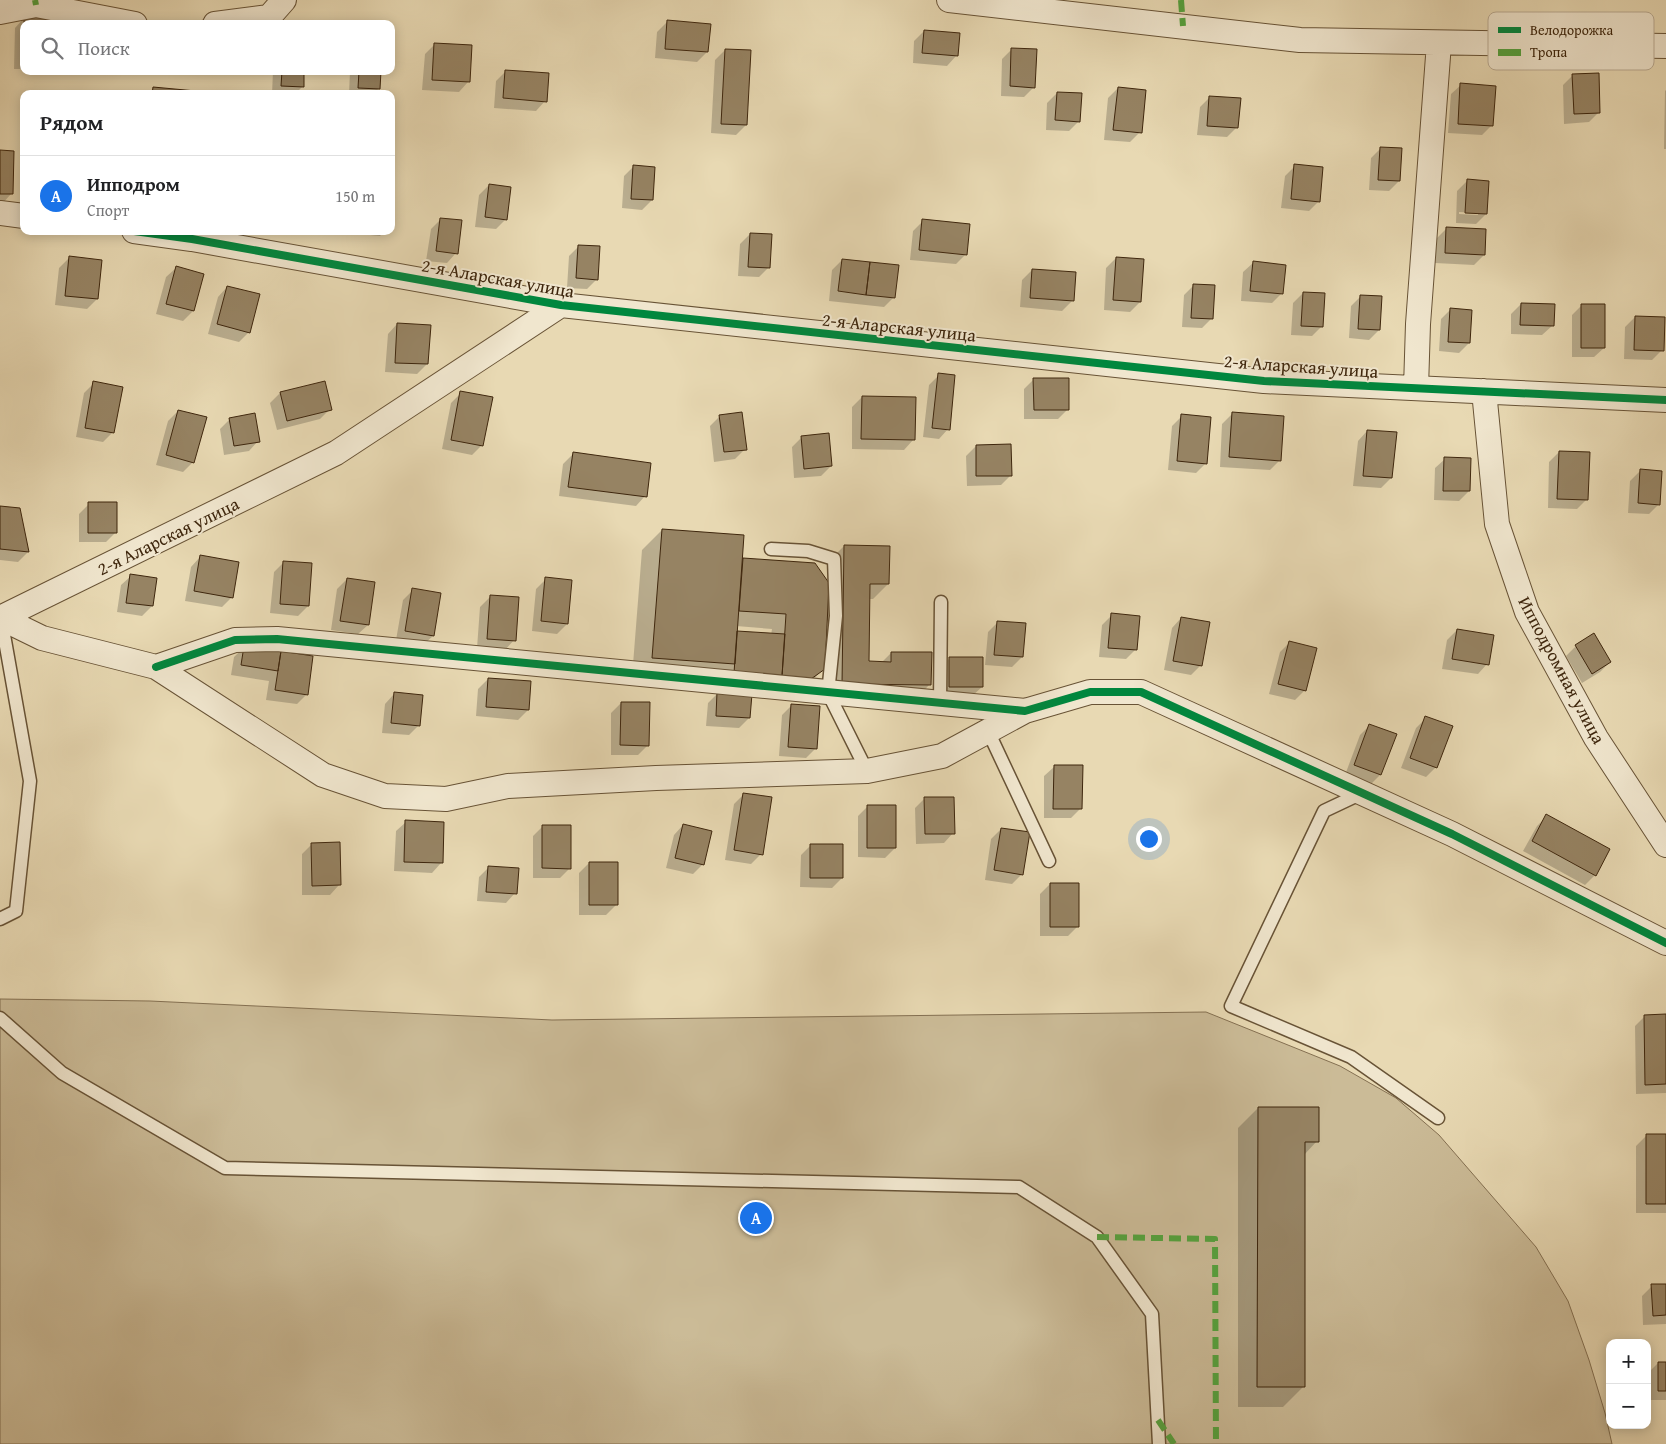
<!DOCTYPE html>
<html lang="ru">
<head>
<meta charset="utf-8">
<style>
  :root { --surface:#fff; --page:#f2f2f2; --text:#202124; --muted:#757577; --line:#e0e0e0; --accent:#1a73e8 }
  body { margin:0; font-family:"Gentium Book Plus",serif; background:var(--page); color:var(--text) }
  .controls { position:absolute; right:15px; bottom:15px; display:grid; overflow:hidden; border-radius:10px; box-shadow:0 2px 12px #0003 }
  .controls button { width:45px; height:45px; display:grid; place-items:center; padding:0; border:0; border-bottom:1px solid var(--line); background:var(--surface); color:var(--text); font:25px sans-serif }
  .you { position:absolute; left:1148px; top:838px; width:18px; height:18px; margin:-12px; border:4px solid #fff; border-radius:50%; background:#1a73e8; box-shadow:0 0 0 8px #1a73e833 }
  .badge { display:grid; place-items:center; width:32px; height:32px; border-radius:50%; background:var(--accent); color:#fff; font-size:16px; font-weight:700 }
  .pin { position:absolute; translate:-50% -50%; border:2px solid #fff; box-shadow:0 1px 5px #0006 }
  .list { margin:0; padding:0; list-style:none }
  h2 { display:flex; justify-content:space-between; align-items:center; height:65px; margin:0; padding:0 20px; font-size:21px }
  h2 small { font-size:16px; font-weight:400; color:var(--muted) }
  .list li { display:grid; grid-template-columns:32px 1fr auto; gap:15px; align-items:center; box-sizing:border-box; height:80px; padding:0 20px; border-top:1px solid var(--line) }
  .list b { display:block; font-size:19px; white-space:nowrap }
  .list p { margin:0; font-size:16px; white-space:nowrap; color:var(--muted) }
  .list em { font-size:16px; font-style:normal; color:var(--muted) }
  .icon { flex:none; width:28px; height:28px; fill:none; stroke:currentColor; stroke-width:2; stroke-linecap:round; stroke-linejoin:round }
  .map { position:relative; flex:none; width:1666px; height:1444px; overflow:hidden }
  .search { position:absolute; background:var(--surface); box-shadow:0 2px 12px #0003; left:20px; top:20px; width:375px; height:55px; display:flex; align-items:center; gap:12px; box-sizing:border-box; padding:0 18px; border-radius:10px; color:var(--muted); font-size:19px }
  .panel { position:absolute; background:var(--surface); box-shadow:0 2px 12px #0003; left:20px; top:90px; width:375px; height:145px; border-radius:10px }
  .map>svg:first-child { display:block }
  .green { fill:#cbbb97; stroke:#847052 }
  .shadow { fill:#0003; fill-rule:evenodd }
  .building { fill:#968363; stroke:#3e260d }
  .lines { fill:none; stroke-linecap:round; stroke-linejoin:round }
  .lane-casing { stroke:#685336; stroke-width:15 }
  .street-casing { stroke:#685336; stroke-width:26 }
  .lane { stroke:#f0e6ce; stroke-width:12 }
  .street { stroke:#f0e6ce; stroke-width:24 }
  .quiet { stroke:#54a33e; stroke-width:6; stroke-dasharray:12 6; stroke-linecap:butt }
  .cycleway-casing { stroke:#f0e6ce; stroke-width:11 }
  .cycleway { stroke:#00873e; stroke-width:8 }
  .labels { text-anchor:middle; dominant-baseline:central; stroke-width:4; stroke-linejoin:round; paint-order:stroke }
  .street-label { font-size:18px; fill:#3e260d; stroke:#f0e6ce }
  .key { fill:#f0e6ce; stroke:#bbac94; stroke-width:1 }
  .key-label { font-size:14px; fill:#3e260d }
</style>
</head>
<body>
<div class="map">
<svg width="1666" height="1444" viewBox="0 0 1666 1444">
  <rect width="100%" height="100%" fill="#e8d9b3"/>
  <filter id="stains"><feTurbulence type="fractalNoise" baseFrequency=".004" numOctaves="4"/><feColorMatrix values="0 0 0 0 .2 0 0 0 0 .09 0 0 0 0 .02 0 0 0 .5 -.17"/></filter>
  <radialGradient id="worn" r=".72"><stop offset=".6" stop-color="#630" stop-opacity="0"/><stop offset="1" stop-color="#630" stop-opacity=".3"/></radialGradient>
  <!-- green -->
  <path class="green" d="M0 999 150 1001 552 1020 1206 1012 1340 1066 1396 1098 1439 1135 1536 1247 1568 1301 1589 1360 1605 1413 1612 1444H0Z"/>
  <!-- shadow -->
  <path class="shadow" d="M24 18 50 24H24V69H14L15 28Z
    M667 22 707 52 697 62 655 58 657 32Z
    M924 31 956 56 947 66 913 63 914 41Z
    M435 44 468 82 459 92 422 90 425 54Z
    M1012 49 1034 87 1024 97 1001 96 1002 59Z
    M725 50 746 125 736 135 711 133 715 60Z
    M273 71H303L302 87 295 94H272Z
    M350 71H380L378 89 374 94H349Z
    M506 71 545 101 536 111 494 108 496 81Z
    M1573 75 1599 112 1589 122 1564 124 1563 85Z
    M1461 85 1492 125 1482 135 1448 133 1451 94Z
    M1118 88 1140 132 1130 142 1104 140 1108 98Z
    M1666 90V149H1664L1665 91Z
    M1057 93 1079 121 1069 131 1046 130 1047 103Z
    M1210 97 1237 127 1227 137 1197 135 1200 107Z
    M1381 148 1399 181 1389 191 1369 190 1371 158Z
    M0 152 11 194 2 204H0Z
    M634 166 652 200 642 210 622 208 624 176Z
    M1295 166 1319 201 1309 211 1281 208 1285 176Z
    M1467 181 1486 214 1476 224 1456 223 1457 191ZM1459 212 1478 213V215L1459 214Z
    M489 185 505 220 496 229 475 227 479 195Z
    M441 219 456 253 447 263 426 261 431 229Z
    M923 221 966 254 956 264 910 260 913 231Z
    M1447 228 1484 255 1474 265 1435 263 1437 238Z
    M360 231H384L380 236 360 234Z
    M750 234 769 267 759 277 738 276 740 244Z
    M579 246 597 279 587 289 567 288 569 256Z
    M69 258 97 299 87 309 55 305 59 268Z
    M1116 258 1140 302 1130 312 1104 310 1106 268Z
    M842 260 894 297 884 307 829 301 832 270Z
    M1253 263 1282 293 1272 303 1241 301 1243 272Z
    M176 268 203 275 193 311 183 321 156 314 166 277Z
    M1032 270 1072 301 1062 311 1020 307 1022 280Z
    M1194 285 1212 318 1202 328 1182 327 1184 295Z
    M227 287 249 332 239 342 208 334 218 297Z
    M1303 293 1322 326 1312 336 1291 335 1293 303Z
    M1361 296 1379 330 1369 340 1349 338 1351 306Z
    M1521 304 1552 326 1542 335 1511 334V314Z
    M1582 305 1604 348 1594 357H1572V315Z
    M1451 309 1469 343 1459 353 1439 351 1441 319Z
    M1635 317 1662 350 1652 360 1624 359 1625 327Z
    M397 324 427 364 417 374 385 372 388 334Z
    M939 375 948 429 939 439 923 437 929 385Z
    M1034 379 1068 409 1058 419H1024V389Z
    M324 382 330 409 320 419 277 430 270 403 280 393Z
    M94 383 113 432 103 442 76 437 84 393Z
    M461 393 482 445 472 455 442 449 451 403Z
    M862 397 913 440 904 450 852 449V407Z
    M178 411 193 462 183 472 156 465 168 421Z
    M1232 414 1280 460 1270 470 1220 467 1222 424Z
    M720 416 745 449 735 459 714 462 710 426Z
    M1182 416 1206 463 1196 473 1168 470 1172 426Z
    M230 419 258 441 249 451 224 455 220 429Z
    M1367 431 1391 478 1381 488 1353 486 1358 441Z
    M802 437 831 466 821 476 794 478 792 447Z
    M976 446 1011 475 1001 485 967 486 966 456Z
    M1559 452 1587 499 1577 509 1548 508 1549 462Z
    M573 454 645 496 636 506 559 496 563 464Z
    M1445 459 1469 491 1459 501 1434 500 1435 468Z
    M1640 471 1659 504 1649 514 1628 513 1630 481Z
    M89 504 116 532 106 542H79V514Z
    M0 507 28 552 18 562 0 560Z
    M662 530 741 562 743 560 829 585V561L844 546 888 584 873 599H868L867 663H881L891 653 930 684 915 700 827 698 829 620H826L824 668 809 684 632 677 642 550ZM736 626 772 629 771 635 736 632Z
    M200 557 232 597 222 607 185 601 191 567Z
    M284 562 308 606 298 616 270 613 274 572Z
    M131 576 152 606 142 616 117 612 121 585Z
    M347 579 368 625 358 634 331 630 337 589Z
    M546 579 567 624 557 634 532 631 536 589Z
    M413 590 433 636 423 645 396 640 403 600Z
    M490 597 514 640 505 650 477 648 480 607Z
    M1112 615 1136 649 1126 659 1099 657 1102 625Z
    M1181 618 1201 665 1191 675 1164 670 1172 628Z
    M998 622 1022 657 1012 667 985 665 988 632Z
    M1457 630 1487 664 1478 674 1442 669 1447 640Z
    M1290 642 1305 690 1295 700 1269 694 1280 652Z
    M1576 646 1610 662 1600 672 1582 683 1566 656Z
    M244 647 312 657 307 694 297 704 266 700 269 681 231 675 234 657Z
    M950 658 982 687 972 696H940V668Z
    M488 679 528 710 518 720 476 716 478 689Z
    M718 693 749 718 739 728 706 726 708 703Z
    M394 694 419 725 409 735 382 733 385 704Z
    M621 703 648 745 638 755H611V713Z
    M792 705 816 748 806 758 779 756 782 715Z
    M1426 718 1436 767 1426 777 1401 768 1416 728Z
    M1370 725 1395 735 1380 775 1370 785 1345 775 1360 735Z
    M1054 767 1081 808 1071 818H1044V776Z
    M744 794 761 854 751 864 725 860 734 804Z
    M925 798 953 833 944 843 916 844 915 808Z
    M868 806 895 848 885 858 858 857V816Z
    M1547 816 1595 875 1585 885 1523 851 1537 826Z
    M406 822 441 863 432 873 394 871 396 831Z
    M683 825 703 864 693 874 666 868 674 835Z
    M543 826 570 868 560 878H533V836Z
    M1001 829 1022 874 1012 884 985 880 991 839Z
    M312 844 339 885 330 895H302V854Z
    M811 845 842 878 832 888 800 887 801 855Z
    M589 863 616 905 606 915H579V873Z
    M489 867 515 893 506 903 477 901 479 877Z
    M1050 884 1078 926 1068 936H1040V894Z
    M1645 1016H1666V1093L1636 1094 1635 1026Z
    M1258 1108 1317 1141 1304 1155 1303 1387 1283 1407H1238V1128Z
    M1646 1136H1666V1213H1636V1146Z
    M1666 1285V1324L1643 1325 1642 1296 1652 1286Z
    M1658 1363H1666V1400H1649L1648 1373Z"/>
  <!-- building -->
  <path class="building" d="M24 17 51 18V24H24Z
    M667 20 711 24 708 52 665 49Z
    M924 30 960 33 958 56 922 53Z
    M434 43 472 45 470 82 432 80Z
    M1011 48 1037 49 1035 88 1010 86Z
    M725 49 751 50 747 125 721 124Z
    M505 70 549 73 547 102 503 98Z
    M282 71H304V87L281 86Z
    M359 71H381L380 89 358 88Z
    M1599 73 1600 113 1574 114 1572 74Z
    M1460 83 1496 86 1493 126 1458 124Z
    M153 87 196 91V94H152Z
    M1118 87 1146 90 1142 133 1113 130Z
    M1057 92 1082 93 1080 122 1055 120Z
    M1209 96 1241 98 1238 128 1207 126Z
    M1380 147 1402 148 1400 181 1378 180Z
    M0 150 14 151 13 194H0Z
    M1294 164 1323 167 1320 202 1291 199Z
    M633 165 655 167 653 200 631 199Z
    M1467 179 1489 181 1487 214 1465 213Z
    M489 184 511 187 507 220 485 217Z
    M440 218 462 220 458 254 436 251Z
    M922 219 970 224 967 255 919 250Z
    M1446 227 1486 229 1485 255 1445 253Z
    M750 233 772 234 770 268 748 267Z
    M578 245 600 246 598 280 576 278Z
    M69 256 102 260 98 299 65 296Z
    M1116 257 1144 259 1141 302 1113 300Z
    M842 259 870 262 866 295 838 291Z
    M1253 261 1286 265 1283 294 1250 291Z
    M870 262 899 265 895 298 866 295Z
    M176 266 204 274 194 311 166 304Z
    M1032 269 1076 272 1074 301 1030 298Z
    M1193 284 1215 285 1213 319 1191 318Z
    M227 286 260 294 250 333 217 324Z
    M1303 292 1325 293 1323 327 1301 326Z
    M1360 295 1382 296 1380 330 1358 329Z
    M1521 303 1555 304 1554 326 1520 325Z
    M1581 304H1605V348H1581Z
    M1450 308 1472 310 1470 343 1448 342Z
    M1635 316 1665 317 1664 351 1634 350Z
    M397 323 431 325 428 364 395 363Z
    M938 373 955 375 950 430 932 428Z
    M1033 378H1069V410H1034Z
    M93 381 123 387 114 433 85 428Z
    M325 381 332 410 287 421 280 392Z
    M460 391 493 397 483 446 451 440Z
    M862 396 916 397 915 440 861 439Z
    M178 410 207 417 194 463 166 455Z
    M742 412 747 450 724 452 719 415Z
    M1232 412 1284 416 1281 461 1229 457Z
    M255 413 260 442 234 446 229 418Z
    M1181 414 1211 417 1207 464 1177 461Z
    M1367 430 1397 432 1392 478 1363 476Z
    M829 433 832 466 804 469 801 436Z
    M1011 444 1012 476H976V445Z
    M1559 451 1590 452 1588 500 1557 499Z
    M573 452 651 463 647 497 568 487Z
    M1444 457 1471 458 1470 491H1443Z
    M1640 469 1662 471 1660 505 1638 503Z
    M88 502H117V533H88Z
    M0 506 20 508 29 552 0 549Z
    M662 529 744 535 735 664 652 658Z
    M844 545 890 546 889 584H870L869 661 891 662V652H932L931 685 842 684Z
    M200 555 239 562 233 598 194 591Z
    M743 558 815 563 829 583 825 669 811 679 782 676 786 614 739 611Z
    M283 561 312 563 309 606 280 604Z
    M130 574 157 578 153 606 126 603Z
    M545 577 572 580 568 624 541 621Z
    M347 578 375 582 369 625 340 621Z
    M412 588 441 593 434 636 405 631Z
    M490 595 519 597 516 641 487 639Z
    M1111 613 1140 616 1137 650 1108 648Z
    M1181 617 1210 622 1202 666 1173 661Z
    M997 621 1026 623 1023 657 994 655Z
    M1457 629 1494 635 1489 665 1452 659Z
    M737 631 785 634 782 676 734 673Z
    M1594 633 1611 662 1592 674 1575 645Z
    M1289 641 1317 648 1306 691 1278 684Z
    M244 646 281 651 278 671 241 665Z
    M281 651 313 656 308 695 275 690Z
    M949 657H983V687H949Z
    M488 678 531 681 529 710 486 707Z
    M394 692 423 695 420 726 391 723Z
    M717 692 752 694 750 718 716 716Z
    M621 702H650L649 746 620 745Z
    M791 704 820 706 817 749 788 747Z
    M1425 716 1453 726 1437 768 1410 758Z
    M1369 724 1397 734 1381 775 1354 765Z
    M1054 765H1083L1082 809H1053Z
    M743 793 772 797 763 855 734 850Z
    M924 797H954L955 834H925Z
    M867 805H896V848H867Z
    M1546 814 1610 849 1596 876 1532 841Z
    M405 820 444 822 443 863 404 862Z
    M683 824 712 831 704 865 675 858Z
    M542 825H571V869L542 868Z
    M1001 828 1030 832 1023 875 994 870Z
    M340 842 341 885 312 886 311 843Z
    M810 844H843V878H810Z
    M589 862H618V905H589Z
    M488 866 519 868 517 894 486 892Z
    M1050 883H1079V927H1050Z
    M1666 1014V1084L1645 1085 1644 1015Z
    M1258 1107H1319V1142H1305V1387H1257Z
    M1646 1134H1666V1204H1646Z
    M1651 1284H1666V1315L1653 1316Z
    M1658 1362H1666V1391H1658Z"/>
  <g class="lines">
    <!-- lane casing -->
    <g class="lane-casing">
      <path id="lane" d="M771 549 808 551 834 559 836 616 828 693 867 771
        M940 703 941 602
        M988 731 1049 861
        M1362 793 1324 811 1231 1006 1351 1057 1438 1118
        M0 919 16 911 30 781 1 618
        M0 1018 62 1073 225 1168 1019 1187 1097 1237 1152 1314 1159 1444"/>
    </g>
    <!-- street casing -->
    <g class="street-casing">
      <path id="street" d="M949 0 1300 40 1666 46
        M0 12 36 5 135 24
        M215 24 269 17 284 0
        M0 213 24 216
        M134 231 192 239 561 305 1264 381 1666 400
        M1416 388 1418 324 1439 43
        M1484 391 1497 524 1527 612 1596 738 1666 845
        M0 618 336 453 561 305
        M1 618 42 638 156 667 323 775 385 796 446 799 508 786 656 778 867 771 942 756 1025 711
        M156 667 235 640 277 639 1025 711 1090 692H1141L1452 834 1666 943"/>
    </g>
    <!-- lane -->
    <use href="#lane" class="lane"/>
    <!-- street -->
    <use href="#street" class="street"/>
    <!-- quiet -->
    <path class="quiet" d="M35 0 36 5
      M1181 0 1183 26
      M1097 1237 1215 1239 1216 1444
      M1158 1420 1174 1444"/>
    <!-- cycleway casing -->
    <g class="cycleway-casing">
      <path id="cycleway" d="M134 231 192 239 561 305 1264 381 1666 400
        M156 667 235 640 277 639 1025 711 1090 692H1141L1452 834 1666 943"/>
    </g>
    <!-- cycleway -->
    <use href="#cycleway" class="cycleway"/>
  </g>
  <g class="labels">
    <!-- street labels -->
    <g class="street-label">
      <text transform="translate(498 278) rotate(10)">2-я Аларская улица</text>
      <text transform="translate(899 327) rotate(6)">2-я Аларская улица</text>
      <text transform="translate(1301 366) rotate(4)">2-я Аларская улица</text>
      <text transform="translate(168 536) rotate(-26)">2-я Аларская улица</text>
      <text transform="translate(1562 670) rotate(62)">Ипподромная улица</text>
    </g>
  </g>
  <!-- legend -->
  <rect x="1488" y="12" width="166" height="58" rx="8" class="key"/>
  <rect x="1498" y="27" width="23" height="6" fill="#00873e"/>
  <rect x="1498" y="49" width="23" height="7" fill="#54a33e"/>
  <g class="key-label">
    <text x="1530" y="35">Велодорожка</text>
    <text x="1530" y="57">Тропа</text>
  </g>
  <rect width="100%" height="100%" filter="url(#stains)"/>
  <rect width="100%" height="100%" fill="url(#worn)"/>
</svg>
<div class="controls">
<button>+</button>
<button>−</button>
</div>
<div class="you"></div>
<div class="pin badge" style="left:756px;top:1218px">A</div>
<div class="search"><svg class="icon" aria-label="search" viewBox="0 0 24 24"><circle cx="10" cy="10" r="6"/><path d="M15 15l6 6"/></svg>Поиск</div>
<section class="panel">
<h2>Рядом<small></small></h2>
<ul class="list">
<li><span class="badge">A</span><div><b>Ипподром</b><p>Спорт</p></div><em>150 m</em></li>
</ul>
</section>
</div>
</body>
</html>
